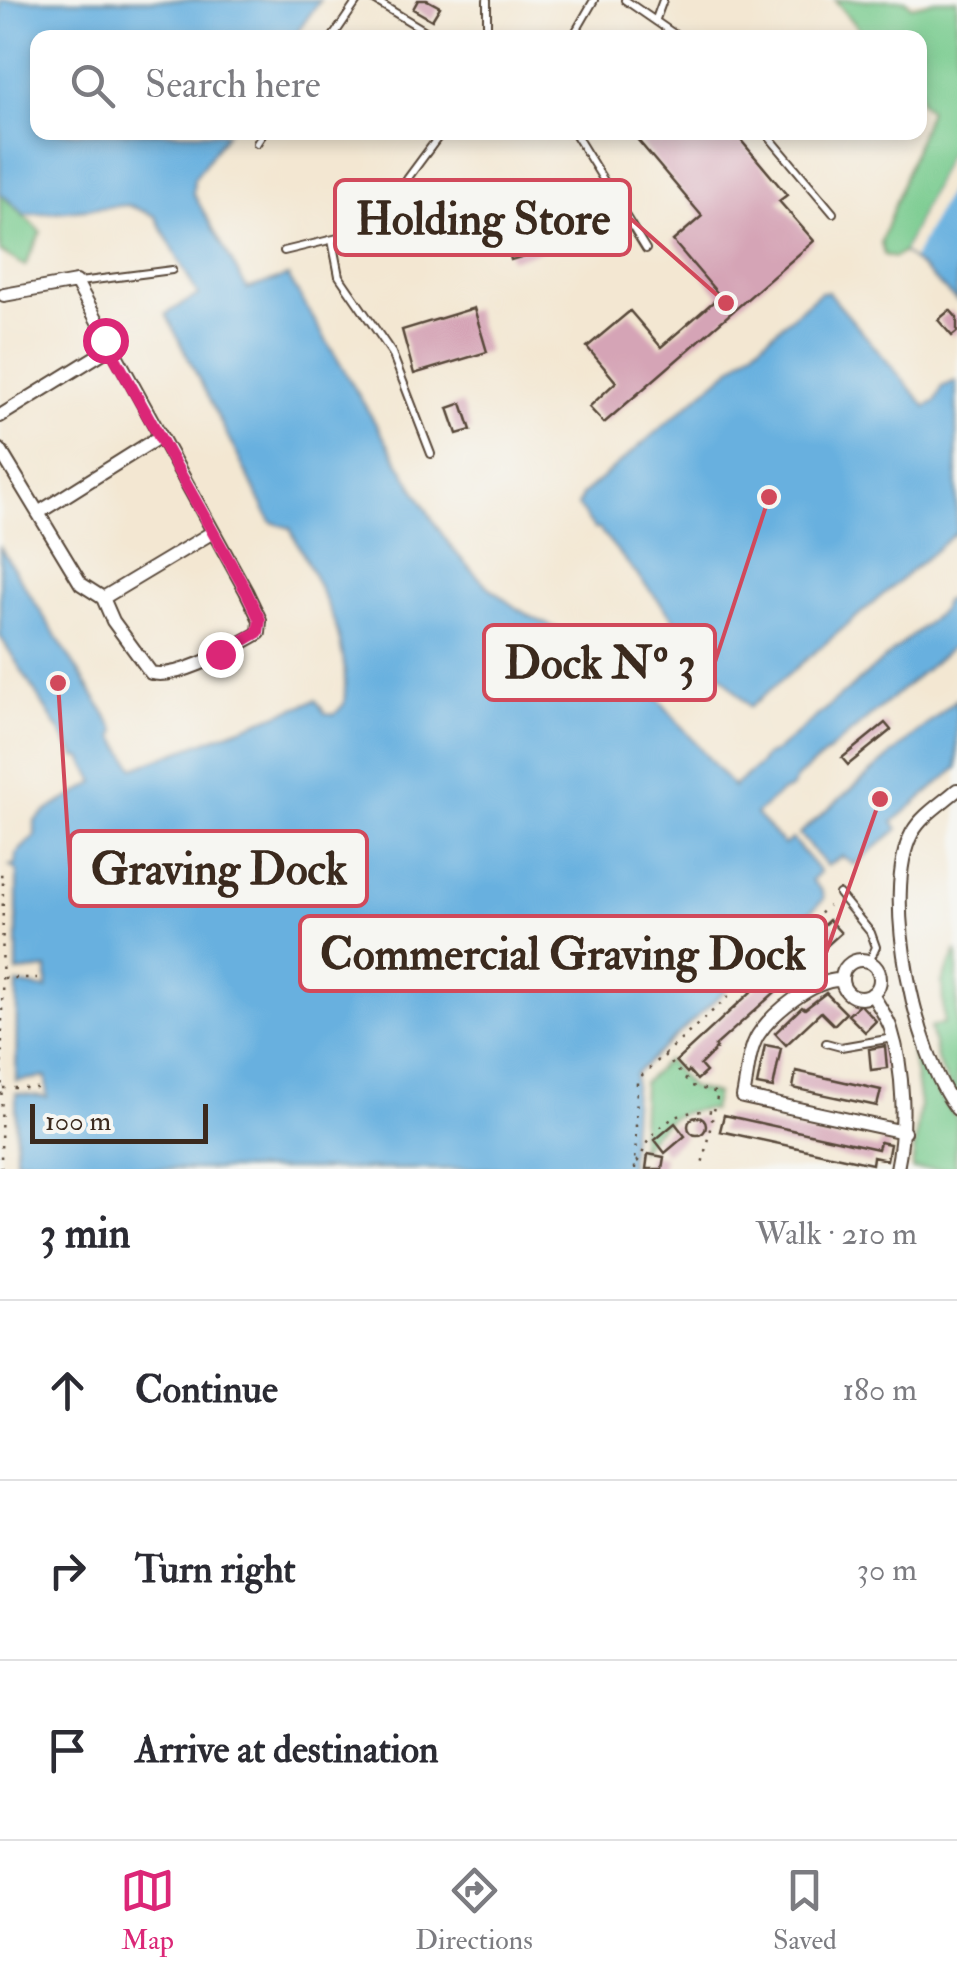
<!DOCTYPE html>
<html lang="en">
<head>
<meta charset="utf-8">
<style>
  :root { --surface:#fff; --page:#f7f7f7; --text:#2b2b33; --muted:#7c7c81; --line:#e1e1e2; --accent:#db2777 }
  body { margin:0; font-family:"IM FELL Double Pica",serif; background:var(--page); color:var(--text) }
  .scale { position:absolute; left:30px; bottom:25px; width:178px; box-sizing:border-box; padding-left:10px; border:5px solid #3b2a1e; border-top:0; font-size:28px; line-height:35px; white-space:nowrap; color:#3b2a1e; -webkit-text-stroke:8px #f6f6f2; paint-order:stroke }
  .stop { position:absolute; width:30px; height:30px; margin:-22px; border:8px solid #db2777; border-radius:50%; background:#fff }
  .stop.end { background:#db2777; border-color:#fff; box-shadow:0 2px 10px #0008 }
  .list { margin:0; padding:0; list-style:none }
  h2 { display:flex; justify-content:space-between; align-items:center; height:130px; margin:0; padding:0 40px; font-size:42px }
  h2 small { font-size:32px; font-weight:400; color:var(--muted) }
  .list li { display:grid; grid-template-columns:65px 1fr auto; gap:30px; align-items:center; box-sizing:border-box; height:180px; padding:0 40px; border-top:2px solid var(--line) }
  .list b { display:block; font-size:38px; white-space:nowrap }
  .list em { font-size:32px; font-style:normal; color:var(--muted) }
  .icon { flex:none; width:55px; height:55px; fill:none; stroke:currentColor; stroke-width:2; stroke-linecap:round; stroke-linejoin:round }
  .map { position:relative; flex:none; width:957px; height:1169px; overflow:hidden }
  .search { position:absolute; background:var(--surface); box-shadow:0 5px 15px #0003; left:30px; right:30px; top:30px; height:110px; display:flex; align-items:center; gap:25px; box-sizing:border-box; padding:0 35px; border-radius:20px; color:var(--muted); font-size:38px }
  .sheet { height:670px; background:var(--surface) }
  nav { display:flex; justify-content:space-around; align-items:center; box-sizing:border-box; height:140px; border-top:2px solid var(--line); background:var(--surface); font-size:28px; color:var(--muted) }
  nav a { display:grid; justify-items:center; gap:5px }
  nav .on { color:var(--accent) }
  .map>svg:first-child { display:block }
  .green { fill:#78cb8e; stroke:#5a7a56; stroke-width:2.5 }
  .water { fill:#68b0df; stroke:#526d7e; stroke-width:2.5 }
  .pier { fill:#f3e7d2 }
  .building { fill:#d5a4b6 }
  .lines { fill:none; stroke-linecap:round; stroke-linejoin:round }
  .service-casing { stroke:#574639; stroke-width:10 }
  .minor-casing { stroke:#574639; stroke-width:16 }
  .path { stroke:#574639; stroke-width:2.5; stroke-dasharray:2.5 8; stroke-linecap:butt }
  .service { stroke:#fff; stroke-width:6 }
  .minor { stroke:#fff; stroke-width:12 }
  .route { stroke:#db2777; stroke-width:12 }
  .leader { fill:none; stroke:#d1495b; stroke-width:4 }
  .callout-dot { fill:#d1495b; stroke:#f6f6f2; stroke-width:4 }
  .callout { fill:#f6f6f2; stroke:#d1495b; stroke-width:4 }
  .callout-label { font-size:45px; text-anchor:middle; font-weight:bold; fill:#3b2a1e }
</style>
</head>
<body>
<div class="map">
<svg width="957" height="1169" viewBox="0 0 957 1169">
  <rect width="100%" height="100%" fill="#f6f6f2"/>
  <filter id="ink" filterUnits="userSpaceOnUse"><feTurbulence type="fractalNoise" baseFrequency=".01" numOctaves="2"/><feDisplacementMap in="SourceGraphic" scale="20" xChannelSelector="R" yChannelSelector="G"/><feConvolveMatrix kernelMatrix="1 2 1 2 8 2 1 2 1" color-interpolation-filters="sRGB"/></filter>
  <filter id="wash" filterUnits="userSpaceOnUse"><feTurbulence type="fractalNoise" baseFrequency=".0048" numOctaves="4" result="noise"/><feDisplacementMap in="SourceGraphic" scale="40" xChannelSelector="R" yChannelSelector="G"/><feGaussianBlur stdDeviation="2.25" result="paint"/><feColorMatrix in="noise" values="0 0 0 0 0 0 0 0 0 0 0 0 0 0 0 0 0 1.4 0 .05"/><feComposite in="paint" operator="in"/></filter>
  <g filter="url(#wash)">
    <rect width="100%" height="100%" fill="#f3e7d2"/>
    <!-- green -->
    <path class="green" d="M835 0H905L911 6 937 0H957V136L904 252 894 258 884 255 881 242 929 110 920 101V38L866 37Z
      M0 193 41 232 25 266 0 251Z
      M957 950V1102L938 1063 930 1028 944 1023 942 982Z
      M905 1005 933 1087 957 1119 955 1169H912L920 1105Z
      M667 1060 690 1087 716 1094 712 1110C678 1106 657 1126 640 1150L643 1083Z"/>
    <!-- water -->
    <path class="water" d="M0 0H320L294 37 38 38V132L227 133 194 179 193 193 247 289 288 276 437 527C466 570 504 607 553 627 568 633 595 633 606 639 613 643 620 656 626 662L642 651 647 637 658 632 665 660 691 670 683 681 669 684 656 696 733 787 759 765 765 756 775 752 941 611 944 601 957 596V643L797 778 791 789 781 792 756 814 784 845 792 839 820 872 812 880 823 893 824 899 635 1074 629 1169H46V1160H16V1093L47 1097 46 1077 16 1081 17 984 47 989V969L17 972V871L10 866 16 864V854L35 836V821C53 803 75 797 95 782L82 758 76 757 0 636V547L116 731 114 736 134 768 316 700 325 713 335 714 344 704C352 636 318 586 290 528L271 522 166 314 198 295 155 216 128 205 25 215 0 193Z
      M957 136V301L904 252Z
      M821 292H828L926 407 936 401 942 387 956 381 957 532 750 707 706 658 691 666 669 658 663 633 673 623V618L599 529H594L578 506 582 495Z
      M957 699V768L893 822 898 829 854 865 842 856 827 866 799 834Z"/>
    <!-- pier -->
    <path class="pier" d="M957 136V173L913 259 904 252Z"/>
    <g id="blocks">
      <!-- building -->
      <path class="building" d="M418 0H427L440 7 432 20 413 9Z
        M631 132H734L787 195 779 201 814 241 604 423 589 407 616 382 587 347 630 311 661 347 720 296 673 241 702 216Z
        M568 220 574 241 511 260 505 239Z
        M474 308 487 352 414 374 402 330Z
        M950 310 957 318V332L952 336 938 320Z
        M462 403 471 430 457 434 448 408Z
        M885 723 891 730 848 765 842 758Z
        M829 920 841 933 715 1046 717 1048 700 1065 706 1072 697 1080 689 1071 687 1073 676 1061Z
        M826 993 846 1013 834 1025 821 1012 786 1045 775 1033 802 1007 805 1009Z
        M860 1004 876 1021 865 1032 848 1015Z
        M765 1045 781 1048 773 1088 757 1085Z
        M885 1046 887 1068 871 1070 869 1049Z
        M796 1071 881 1090 877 1106 793 1088Z
        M724 1115 878 1149 880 1142 890 1144 887 1160 873 1157 872 1164 720 1131Z
        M688 1126a9 9 0 1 1 18 0a9 9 0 1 1-18 0Z
        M675 1123 685 1136 665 1153 655 1140Z
        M648 1154 664 1157 662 1169H646Z"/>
    </g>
  </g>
  <g filter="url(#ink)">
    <use href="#blocks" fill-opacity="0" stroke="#574639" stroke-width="2.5"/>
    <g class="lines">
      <!-- service casing -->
      <g class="service-casing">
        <path id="service" d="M374 0 437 38
          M625 0 680 38
          M656 19 663 0
          M332 38 358 0
          M487 38V0
          M572 38 594 0
          M574 132 646 249
          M765 132 833 213
          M257 143 264 132
          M332 240 339 276 392 353 431 454
          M284 251 342 237 379 217 442 132
          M79 282 172 270
          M839 894 871 933 876 947 869 962
          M826 1043 841 1047 893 1038"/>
      </g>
      <!-- minor casing -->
      <g class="minor-casing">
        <path id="minor" d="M0 416 110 348
          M0 450 81 584 103 598 113 621 151 673C180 680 233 647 259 633L260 620 246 591 76 282 4 295
          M38 513 159 437
          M103 598 213 532
          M957 790C942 803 921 816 912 833 880 893 916 1057 957 1109
          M842 979a19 19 0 1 1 38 0a19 19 0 1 1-38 0Z
          M842 980C815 978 772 1013 758 1035 748 1051 747 1079 743 1097L904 1132
          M872 994C878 1005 887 1017 891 1029 904 1071 906 1126 897 1169"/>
      </g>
      <!-- path -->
      <path class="path" d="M0 875H3L1 1169
        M4 978H37
        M664 1055 692 1086 718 1093 701 1169
        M3 1088H37
        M637 1162C643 1156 643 1149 648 1141 663 1119 688 1108 714 1112
        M635 1169 637 1082 640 1077 828 906"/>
      <!-- service -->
      <use href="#service" class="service"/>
      <!-- minor -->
      <use href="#minor" class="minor"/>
    </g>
  </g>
  <g class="lines" filter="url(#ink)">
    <!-- route -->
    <path class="route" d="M105 340 246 591 260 620 258 632 220 654"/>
  </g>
  <!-- callouts -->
  <path class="leader" d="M726 303L630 218M769 497L715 662M58 683L70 868M880 799L826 953"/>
  <g class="callout-dot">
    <circle cx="726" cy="303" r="10"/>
    <circle cx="769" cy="497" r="10"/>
    <circle cx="58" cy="683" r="10"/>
    <circle cx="880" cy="799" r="10"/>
  </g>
  <g class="callout">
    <rect x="335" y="180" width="295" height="75" rx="10"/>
    <rect x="484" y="625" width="231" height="75" rx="10"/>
    <rect x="70" y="831" width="297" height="75" rx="10"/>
    <rect x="300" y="916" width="526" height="75" rx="10"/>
  </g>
  <g class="callout-label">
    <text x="483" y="234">Holding Store</text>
    <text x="600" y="678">Dock Nº 3</text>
    <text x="219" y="884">Graving Dock</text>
    <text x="563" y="969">Commercial Graving Dock</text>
  </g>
</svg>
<div class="scale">100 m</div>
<div class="stop" style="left:105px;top:340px"></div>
<div class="stop end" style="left:220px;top:654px"></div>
<div class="search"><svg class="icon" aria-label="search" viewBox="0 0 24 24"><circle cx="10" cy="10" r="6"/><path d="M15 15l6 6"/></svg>Search here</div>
</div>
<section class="sheet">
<h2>3 min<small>Walk · 210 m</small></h2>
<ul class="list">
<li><svg class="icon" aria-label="ahead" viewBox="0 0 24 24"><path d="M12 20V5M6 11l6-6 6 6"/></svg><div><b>Continue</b></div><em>180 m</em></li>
<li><svg class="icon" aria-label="right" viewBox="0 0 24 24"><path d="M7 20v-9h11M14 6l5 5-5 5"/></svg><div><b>Turn right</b></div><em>30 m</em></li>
<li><svg class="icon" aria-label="arrive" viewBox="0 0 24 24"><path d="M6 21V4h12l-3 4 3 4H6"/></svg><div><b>Arrive at destination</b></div></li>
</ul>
</section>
<nav>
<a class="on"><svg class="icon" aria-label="map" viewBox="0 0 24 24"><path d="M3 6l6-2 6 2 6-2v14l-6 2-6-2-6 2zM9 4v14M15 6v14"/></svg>Map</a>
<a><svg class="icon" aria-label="directions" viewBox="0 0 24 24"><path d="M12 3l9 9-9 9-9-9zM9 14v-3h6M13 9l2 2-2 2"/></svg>Directions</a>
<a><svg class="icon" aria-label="saved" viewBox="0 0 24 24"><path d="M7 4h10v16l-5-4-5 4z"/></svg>Saved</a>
</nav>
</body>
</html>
